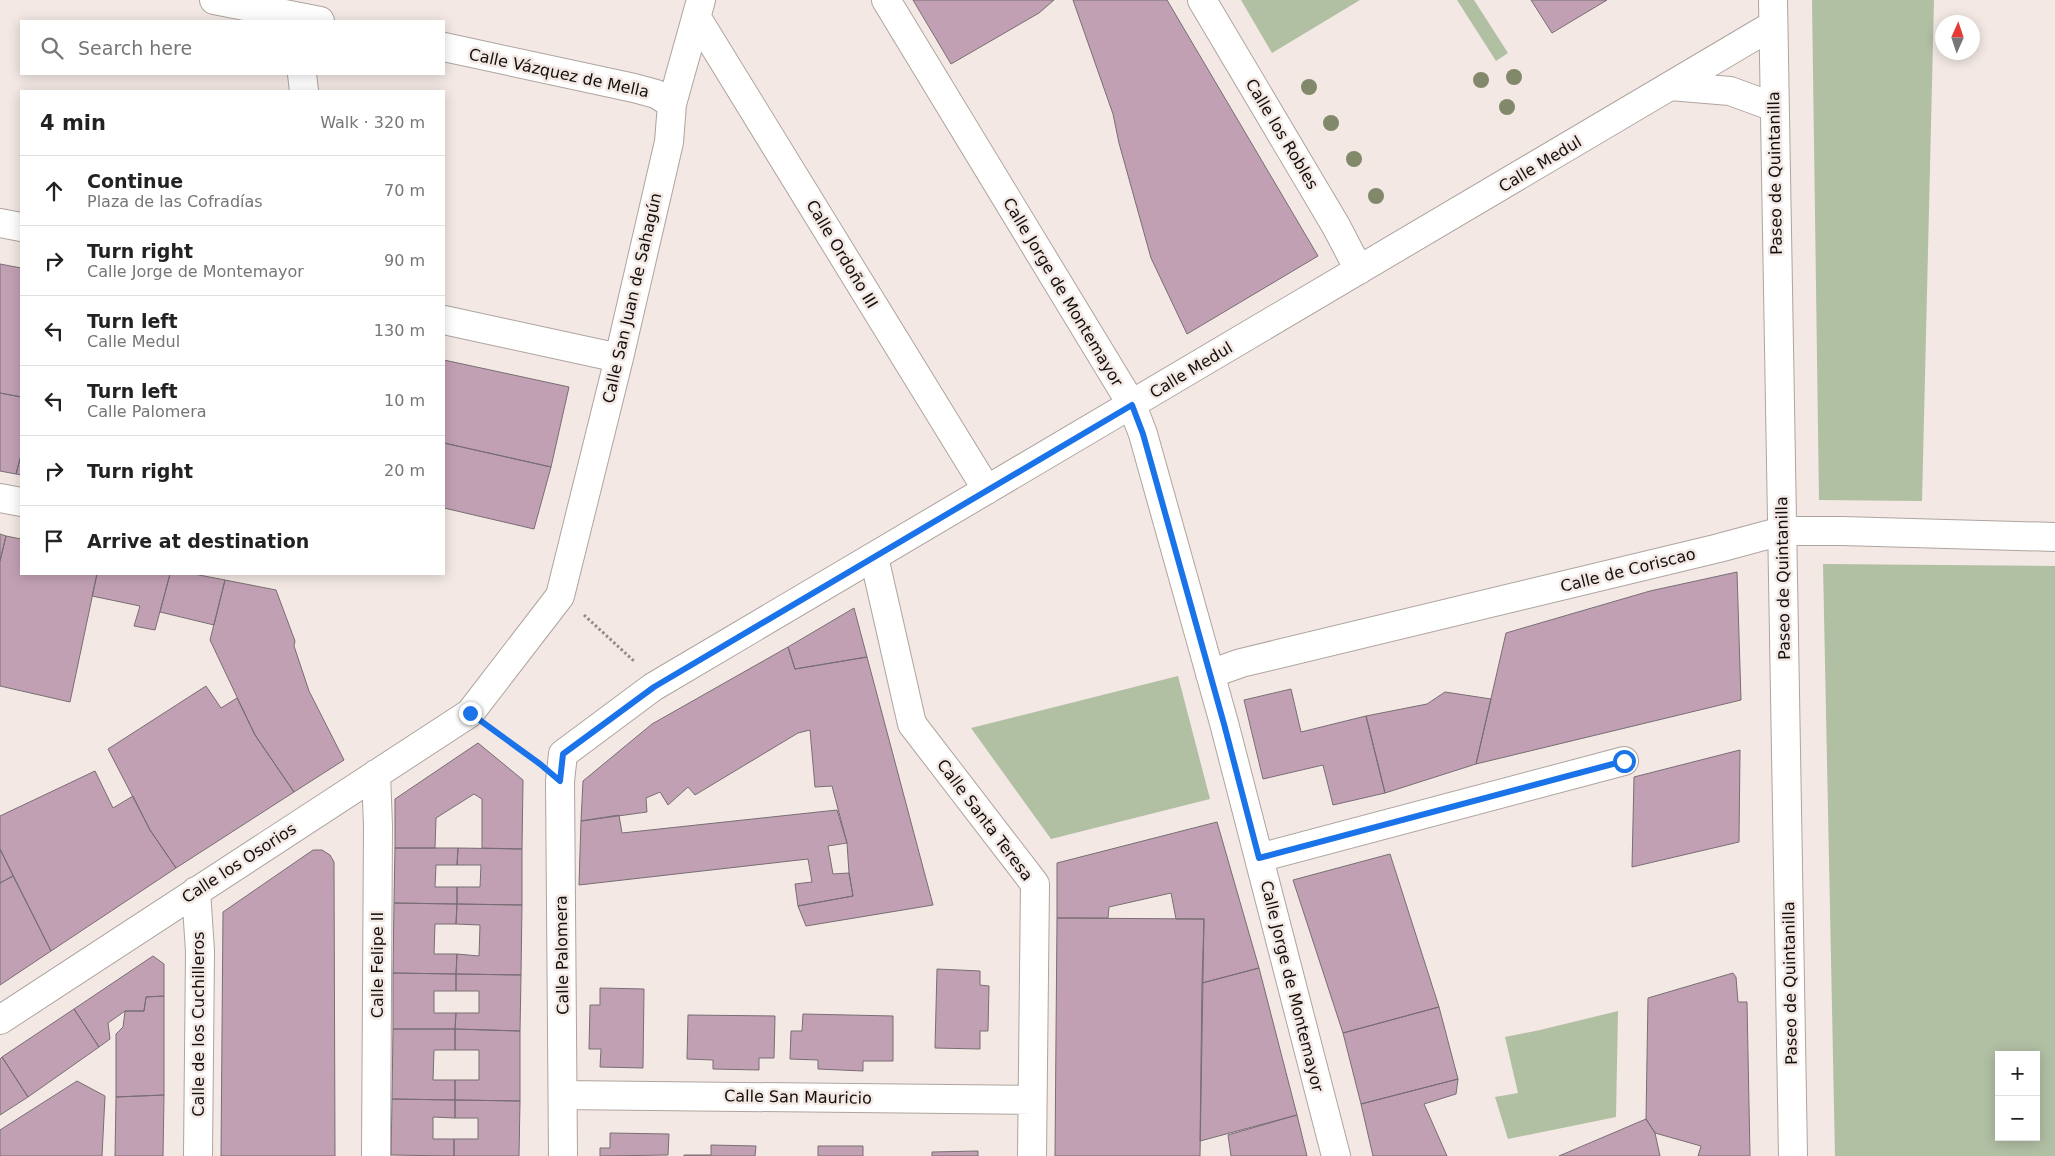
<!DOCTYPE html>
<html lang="en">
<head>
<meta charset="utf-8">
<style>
  :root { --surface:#fff; --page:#f6f6f6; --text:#222; --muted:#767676; --line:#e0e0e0 }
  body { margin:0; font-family:"DejaVu Sans",sans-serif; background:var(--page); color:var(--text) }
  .controls { position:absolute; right:15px; bottom:15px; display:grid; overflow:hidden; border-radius:0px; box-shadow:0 2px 12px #0003 }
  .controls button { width:45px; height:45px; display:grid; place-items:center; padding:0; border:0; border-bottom:1px solid var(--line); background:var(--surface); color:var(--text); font:25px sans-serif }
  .compass { position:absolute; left:1935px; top:15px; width:45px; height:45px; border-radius:50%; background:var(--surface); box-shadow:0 2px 12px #0003; rotate:3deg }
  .stop { position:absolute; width:15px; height:15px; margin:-11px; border:4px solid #1a73e8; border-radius:50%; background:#fff }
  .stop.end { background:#1a73e8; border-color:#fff; box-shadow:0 1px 5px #0008 }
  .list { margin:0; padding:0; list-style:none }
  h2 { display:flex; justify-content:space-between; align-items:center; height:65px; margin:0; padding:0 20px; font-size:21px }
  h2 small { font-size:16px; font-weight:400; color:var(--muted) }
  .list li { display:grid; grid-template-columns:32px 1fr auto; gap:15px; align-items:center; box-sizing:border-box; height:70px; padding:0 20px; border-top:1px solid var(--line) }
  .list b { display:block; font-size:19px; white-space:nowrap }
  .list p { margin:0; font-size:16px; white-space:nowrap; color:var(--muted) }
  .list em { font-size:16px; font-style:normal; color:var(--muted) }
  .icon { flex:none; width:28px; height:28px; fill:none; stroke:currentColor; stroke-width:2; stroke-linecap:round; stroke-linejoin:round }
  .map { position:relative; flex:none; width:2055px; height:1156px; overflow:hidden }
  .search { position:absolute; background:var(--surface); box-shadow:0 2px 12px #0003; left:20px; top:20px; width:425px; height:55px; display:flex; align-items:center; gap:12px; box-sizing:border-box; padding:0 18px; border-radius:0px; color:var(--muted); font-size:19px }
  .panel { position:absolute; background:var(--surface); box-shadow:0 2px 12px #0003; left:20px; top:90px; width:425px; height:485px; border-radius:0px }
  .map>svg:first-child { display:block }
  .green { fill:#b1bfa3; fill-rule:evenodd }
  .building { fill:#c2a0b4; stroke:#776e73 }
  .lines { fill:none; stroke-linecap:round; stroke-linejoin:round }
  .minor-casing { stroke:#aea49f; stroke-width:30 }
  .path { stroke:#918a86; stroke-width:3; stroke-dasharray:2.5 2.5; stroke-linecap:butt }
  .minor { stroke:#fff; stroke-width:28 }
  .tree { fill:#82896a }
  .route { stroke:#1a73e8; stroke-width:6 }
  .labels { text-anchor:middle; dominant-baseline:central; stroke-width:5; stroke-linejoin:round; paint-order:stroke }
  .street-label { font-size:16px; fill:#130f0d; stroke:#f3e8e3 }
</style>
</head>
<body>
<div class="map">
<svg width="2055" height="1156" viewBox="0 0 2055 1156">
  <rect width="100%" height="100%" fill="#f3e8e3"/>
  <!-- green -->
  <path class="green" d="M1241 0H1360L1272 53Z
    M1457 0H1474L1508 53 1496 61Z
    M1812 0H1934L1922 501 1819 500Z
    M1823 564 2055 566V1156H1835ZM1999 1055H2036V1137H1999Z
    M1178 676 1210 799 1051 839 971 728Z
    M1618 1011 1616 1117 1508 1139 1495 1097 1518 1093 1505 1037 1540 1030Z"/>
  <!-- building -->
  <path class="building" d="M913 0H1054L1039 13 951 64Z
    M1073 0H1167L1318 256 1187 334 1151 258 1119 143 1113 114Z
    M1531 0H1607L1552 33Z
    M0 264 21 268V397L0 393Z
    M444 360 569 387 551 467 444 443Z
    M0 393 21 397V455L16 474 0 471Z
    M444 443 551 467 534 529 444 508Z
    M21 455V475L16 474Z
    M0 534 6 536 0 561Z
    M6 536 21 539V574H97L70 702 0 686V561Z
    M1737 572 1741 700 1476 764 1506 633 1650 591Z
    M97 574H170L155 630 134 626 140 606 92 596Z
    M170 574H194L225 580 214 625 160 612Z
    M225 580 276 590 295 641 294 646 309 691 344 760 294 792 255 735 210 640Z
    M854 608 867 657 795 669 788 647Z
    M788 647 795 669 867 657 933 905 806 926 798 906 853 896 849 873 847 843 832 786 815 787 810 730 798 733 695 795 688 787 668 805 660 792 646 798 647 812 581 821 583 781 652 724Z
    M206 686 221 708 237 698 255 735 294 792 176 868 150 830 108 749Z
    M1291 689 1301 732 1366 716 1385 793 1333 805 1323 765 1263 779 1244 700Z
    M1445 692 1491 699 1476 764 1385 793 1366 716 1427 704Z
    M478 743 523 780 522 849 482 848V799L474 794 436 818 435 848H395V799Z
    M1740 750 1739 842 1632 867 1634 777Z
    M95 771 113 808 133 796 150 830 176 868 51 951 0 849V816Z
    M837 810 847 843 828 846 833 874 849 873 853 896 798 906 795 884 812 882 808 859 579 885 581 821 619 815 622 833Z
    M1217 822 1259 968 1202 983 1204 919H1176L1171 893 1109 907 1108 918H1057V863Z
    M395 848H458L457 865H436L435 887H457V904L394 903Z
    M458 848 522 849V905L457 904V887H480L481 865H457Z
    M0 849 13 876 0 883Z
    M313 850H322L330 855 334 862 335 1156H221L223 912Z
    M1390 854 1439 1007 1343 1033 1293 880Z
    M13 876 51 951 0 985V883Z
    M394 903 457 904 456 924H435L434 954H457L456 974 393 973Z
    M457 904 522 905 521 975 456 974 457 954 479 956 480 925 456 924Z
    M1057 918 1204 919 1200 1156H1055Z
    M153 956 164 964V996L146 997 144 1011H125L108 1023 110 1039 99 1047 74 1009Z
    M1259 968 1297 1115 1200 1141 1202 983Z
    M937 969 980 971V985L989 986 988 1031H980V1049L935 1048Z
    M393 973 456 974V991H434V1013H456L455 1029H393Z
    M1733 973 1736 977 1738 1002H1747L1750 1156H1698L1701 1146 1655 1133 1646 1119 1648 998Z
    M456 974 521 975 520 1031 455 1029 456 1013H479V991H456Z
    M600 988 644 989 643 1068 600 1067 601 1049H589L590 1005H600Z
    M164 996V1095L116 1097V1034L123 1027 125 1011H144L146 997Z
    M1439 1007 1458 1079 1361 1104 1343 1033Z
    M74 1009 99 1047 28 1097 2 1057Z
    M803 1014 893 1016V1061H863V1071L818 1069V1060L790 1059 791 1031H802Z
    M688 1015 775 1016 774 1058H759V1070L713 1069V1060L687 1059Z
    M393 1029H455V1050H434L433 1080H455V1100L392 1099Z
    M455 1029 520 1031V1101L455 1100V1080H479V1050H455Z
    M2 1057 28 1097 0 1115V1059Z
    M1458 1079 1456 1094 1424 1104 1447 1156H1373L1361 1104Z
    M77 1081 105 1096 102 1156H0V1130Z
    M164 1095 163 1156H115L116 1097Z
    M392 1099 455 1100V1118L433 1117V1139H454V1156L391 1155Z
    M455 1100 520 1101 519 1156H454V1139H478V1118H455Z
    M1297 1115 1307 1156H1231L1228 1135Z
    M1646 1119 1655 1133 1660 1156H1559Z
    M610 1133 669 1134 668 1155 600 1156V1148H610Z
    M711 1145 756 1146 755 1156H684V1155H711Z
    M818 1146H863V1156H818Z
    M978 1151V1156H932V1152Z"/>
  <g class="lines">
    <!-- minor casing -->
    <g class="minor-casing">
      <path id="minor" d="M214 0 320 21
        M886 0 1132 405 1143 434 1224 723 1336 1156
        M1202 0 1336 226 1359 270
        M1773 0 1793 1156
        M697 18 987 490
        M444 47 634 88 656 94 672 104
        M302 74 304 91
        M1670 86 1730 91 1774 107
        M0 223 21 227
        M444 320 619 358
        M0 498 21 502
        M874 557 912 724 1035 884 1032 1156
        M1210 674 1241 663 1719 548 1782 531H1842L2055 537
        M376 774 378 826 376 1156
        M1259 858 1624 761
        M196 891 200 951 198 1156
        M0 1020 470 713 560 596 619 358 669 142 672 104 701 0
        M563 1095 1032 1100
        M563 1156 560 781 563 754 653 687 1773 25"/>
    </g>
    <!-- path -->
    <path class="path" d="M584 615 635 662
      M495 731 531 757"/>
    <!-- minor -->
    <use href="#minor" class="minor"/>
  </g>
  <!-- trees -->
  <g class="tree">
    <circle cx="1514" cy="77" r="8"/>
    <circle cx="1481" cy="80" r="8"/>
    <circle cx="1309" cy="87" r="8"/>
    <circle cx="1507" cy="107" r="8"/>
    <circle cx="1331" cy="123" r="8"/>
    <circle cx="1354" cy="159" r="8"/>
    <circle cx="1376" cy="196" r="8"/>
  </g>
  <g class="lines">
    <!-- route -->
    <path class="route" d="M470 713 540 764 560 781 563 754 654 687 1132 405 1143 434 1224 724 1259 858 1624 761"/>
  </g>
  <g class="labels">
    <!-- street labels -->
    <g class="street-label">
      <text transform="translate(559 73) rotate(12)">Calle Vázquez de Mella</text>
      <text transform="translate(1282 134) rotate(59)">Calle los Robles</text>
      <text transform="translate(1540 164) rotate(-31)">Calle Medul</text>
      <text transform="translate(1775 173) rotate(-91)">Paseo de Quintanilla</text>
      <text transform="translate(842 254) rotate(59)">Calle Ordoño III</text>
      <text transform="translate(1063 292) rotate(59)">Calle Jorge de Montemayor</text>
      <text transform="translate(632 298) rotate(-77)">Calle San Juan de Sahagún</text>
      <text transform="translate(1191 370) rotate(-31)">Calle Medul</text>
      <text transform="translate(1628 570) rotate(-14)">Calle de Coriscao</text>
      <text transform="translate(1783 578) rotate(-91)">Paseo de Quintanilla</text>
      <text transform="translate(985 820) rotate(53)">Calle Santa Teresa</text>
      <text transform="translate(239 863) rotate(-33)">Calle los Osorios</text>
      <text transform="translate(562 955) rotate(-91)">Calle Palomera</text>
      <text transform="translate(377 965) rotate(-90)">Calle Felipe II</text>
      <text transform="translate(1790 983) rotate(-91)">Paseo de Quintanilla</text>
      <text transform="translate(1292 986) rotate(76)">Calle Jorge de Montemayor</text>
      <text transform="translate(198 1024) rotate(-90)">Calle de los Cuchilleros</text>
      <text transform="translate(798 1097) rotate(1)">Calle San Mauricio</text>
    </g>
  </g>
</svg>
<div class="controls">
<button>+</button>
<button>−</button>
</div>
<svg class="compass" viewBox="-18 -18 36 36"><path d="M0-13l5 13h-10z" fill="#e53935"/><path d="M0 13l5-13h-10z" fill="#767676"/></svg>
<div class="stop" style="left:1624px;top:761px"></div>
<div class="stop end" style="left:470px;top:713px"></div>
<div class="search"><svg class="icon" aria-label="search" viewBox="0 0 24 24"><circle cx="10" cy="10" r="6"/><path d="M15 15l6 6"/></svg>Search here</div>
<section class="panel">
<h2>4 min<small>Walk · 320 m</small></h2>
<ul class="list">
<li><svg class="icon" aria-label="ahead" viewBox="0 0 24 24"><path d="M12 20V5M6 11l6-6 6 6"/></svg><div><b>Continue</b><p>Plaza de las Cofradías</p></div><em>70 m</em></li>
<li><svg class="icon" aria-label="right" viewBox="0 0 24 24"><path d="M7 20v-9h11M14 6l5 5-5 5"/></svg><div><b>Turn right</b><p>Calle Jorge de Montemayor</p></div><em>90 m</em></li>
<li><svg class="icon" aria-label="left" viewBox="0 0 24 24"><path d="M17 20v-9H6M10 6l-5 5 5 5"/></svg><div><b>Turn left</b><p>Calle Medul</p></div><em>130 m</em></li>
<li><svg class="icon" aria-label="left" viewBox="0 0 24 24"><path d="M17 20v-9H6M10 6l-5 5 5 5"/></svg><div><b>Turn left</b><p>Calle Palomera</p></div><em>10 m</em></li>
<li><svg class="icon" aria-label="right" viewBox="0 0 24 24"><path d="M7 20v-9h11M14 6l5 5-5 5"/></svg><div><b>Turn right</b></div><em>20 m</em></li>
<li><svg class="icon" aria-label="arrive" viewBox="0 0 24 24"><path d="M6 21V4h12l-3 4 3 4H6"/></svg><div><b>Arrive at destination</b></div></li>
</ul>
</section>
</div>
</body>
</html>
